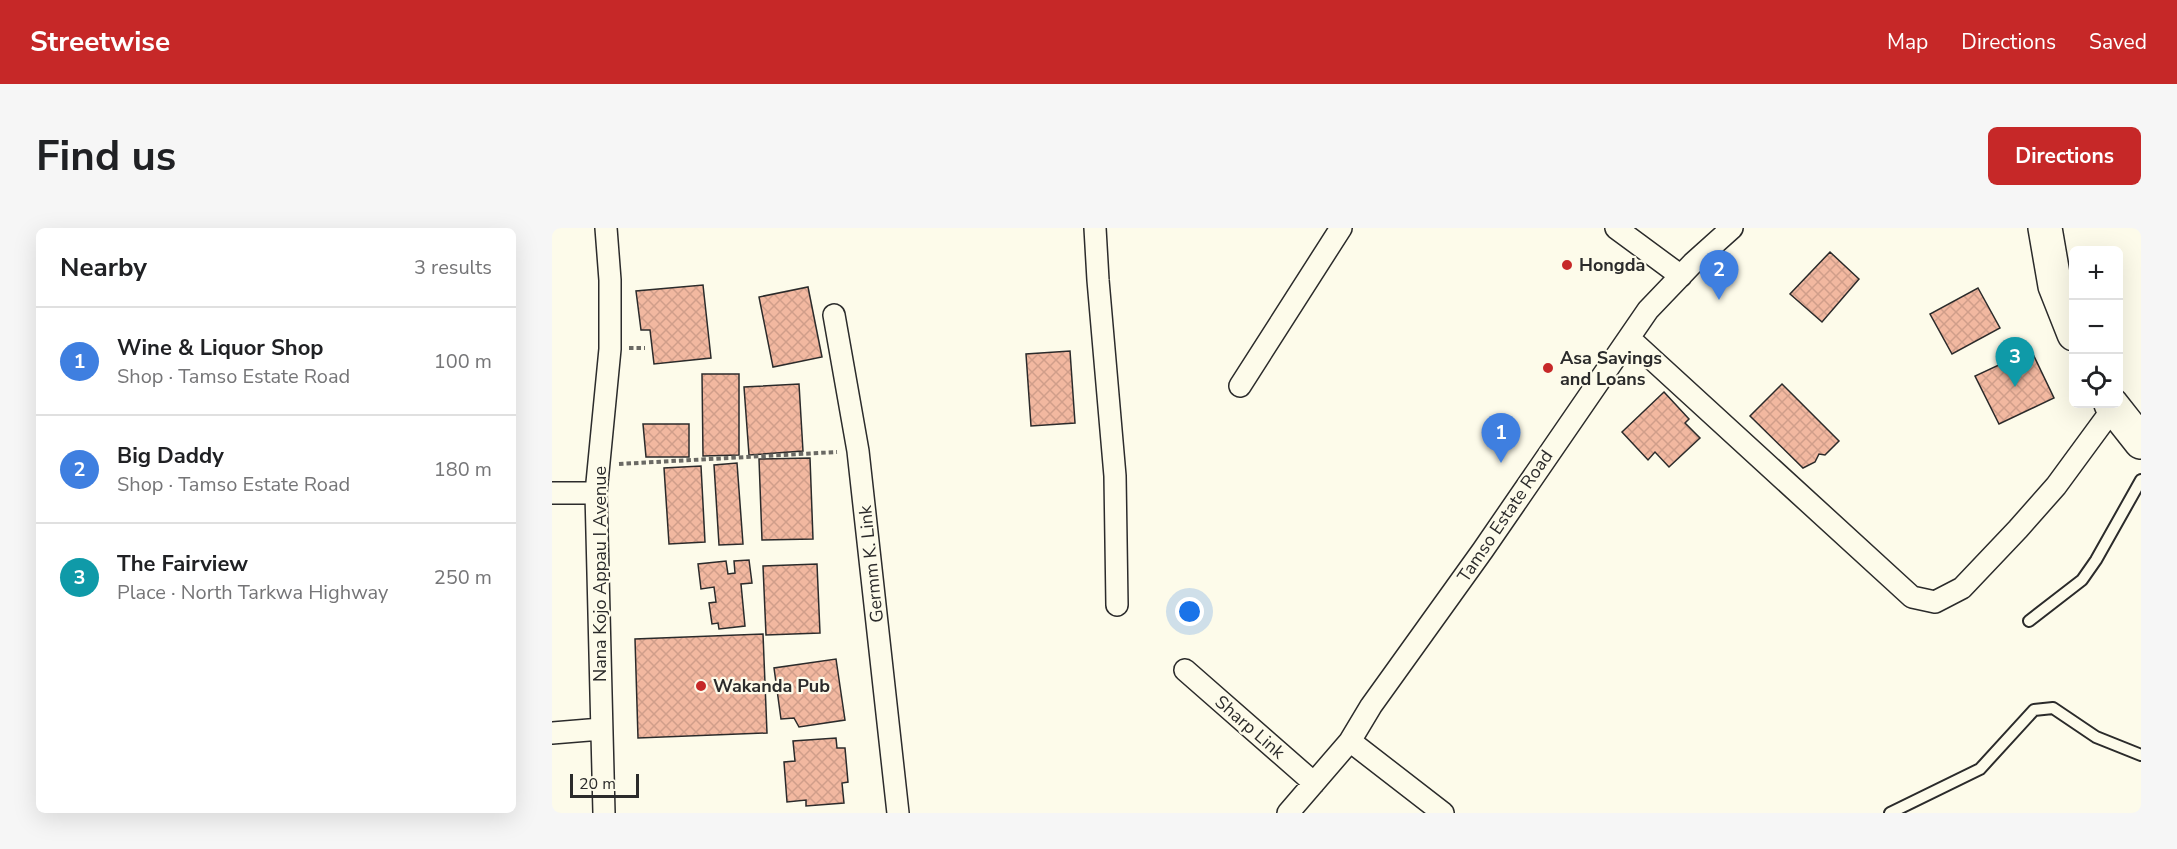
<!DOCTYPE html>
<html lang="en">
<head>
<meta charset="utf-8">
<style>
  :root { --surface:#fff; --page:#f6f6f6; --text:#202124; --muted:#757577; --line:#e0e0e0; --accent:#c62828 }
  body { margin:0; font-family:"Nunito Sans",sans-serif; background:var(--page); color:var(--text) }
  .controls { position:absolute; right:18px; top:18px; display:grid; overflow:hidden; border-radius:9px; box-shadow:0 6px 24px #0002 }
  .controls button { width:54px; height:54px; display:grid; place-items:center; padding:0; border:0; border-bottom:2px solid var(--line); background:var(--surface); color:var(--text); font:30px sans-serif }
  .scale { position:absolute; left:18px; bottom:15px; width:69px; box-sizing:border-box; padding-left:6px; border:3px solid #2b2b2b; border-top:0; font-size:16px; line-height:21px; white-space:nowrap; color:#2b2b2b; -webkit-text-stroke:4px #fdfbea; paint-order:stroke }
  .you { position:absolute; left:638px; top:384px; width:21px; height:21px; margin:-15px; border:4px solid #fff; border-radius:50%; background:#1a73e8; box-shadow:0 0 0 9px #1a73e833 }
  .badge { display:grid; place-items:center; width:39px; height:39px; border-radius:50%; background:var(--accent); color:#fff; font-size:20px; font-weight:700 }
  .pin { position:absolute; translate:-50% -50px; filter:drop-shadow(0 2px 3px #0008) }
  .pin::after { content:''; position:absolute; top:32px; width:21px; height:18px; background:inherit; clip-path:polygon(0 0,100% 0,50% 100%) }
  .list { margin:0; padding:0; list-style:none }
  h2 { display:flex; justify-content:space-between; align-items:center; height:78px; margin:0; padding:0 24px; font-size:26px }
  h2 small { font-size:20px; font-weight:400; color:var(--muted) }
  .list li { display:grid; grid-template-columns:39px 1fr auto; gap:18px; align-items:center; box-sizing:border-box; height:108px; padding:0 24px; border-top:2px solid var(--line) }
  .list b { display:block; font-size:22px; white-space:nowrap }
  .list p { margin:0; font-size:20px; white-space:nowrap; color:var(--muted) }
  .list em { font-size:20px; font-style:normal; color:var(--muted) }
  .icon { flex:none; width:33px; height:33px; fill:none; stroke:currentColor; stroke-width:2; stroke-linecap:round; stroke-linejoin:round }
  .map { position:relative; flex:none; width:1589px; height:585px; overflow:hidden; border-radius:9px }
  header { display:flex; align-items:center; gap:36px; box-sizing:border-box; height:84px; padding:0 30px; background:var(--accent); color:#fff }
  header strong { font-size:28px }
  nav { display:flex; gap:33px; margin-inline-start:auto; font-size:21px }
  .intro { display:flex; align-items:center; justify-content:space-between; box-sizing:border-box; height:144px; padding:0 36px }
  h1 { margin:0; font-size:42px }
  .button { padding:15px 27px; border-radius:9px; background:var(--accent); color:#fff; font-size:21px; font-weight:700 }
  main { display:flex; gap:36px; padding:0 36px }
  aside { flex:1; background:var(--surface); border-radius:9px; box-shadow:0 6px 24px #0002 }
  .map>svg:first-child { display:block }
  .building { fill:url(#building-cross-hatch); stroke:#2b2b2b; stroke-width:1.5 }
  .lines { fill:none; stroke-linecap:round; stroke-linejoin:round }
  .service-casing { stroke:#2b2b2b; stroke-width:14 }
  .minor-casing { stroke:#2b2b2b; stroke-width:24 }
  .primary-casing { stroke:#2b2b2b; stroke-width:36 }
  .path { stroke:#6a6964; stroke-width:4; stroke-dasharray:4.5 3; stroke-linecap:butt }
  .service { stroke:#fdfbea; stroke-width:10 }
  .minor { stroke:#fdfbea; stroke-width:21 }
  .primary { stroke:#fdfbea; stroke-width:33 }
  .poi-dot { fill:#c62828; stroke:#fdfbea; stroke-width:2 }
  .labels { text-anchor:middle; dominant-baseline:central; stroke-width:4.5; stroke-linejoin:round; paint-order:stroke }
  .poi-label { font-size:18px; font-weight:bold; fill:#2b2b2b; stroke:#fdfbea; text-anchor:start }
  .street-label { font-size:18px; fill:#2b2b2b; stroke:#fdfbea }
</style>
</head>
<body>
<header>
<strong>Streetwise</strong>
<nav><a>Map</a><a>Directions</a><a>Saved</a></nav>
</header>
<div class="intro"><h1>Find us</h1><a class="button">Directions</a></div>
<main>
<aside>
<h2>Nearby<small>3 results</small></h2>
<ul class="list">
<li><span class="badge" style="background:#3f7fe0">1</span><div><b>Wine &amp; Liquor Shop</b><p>Shop · Tamso Estate Road</p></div><em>100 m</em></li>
<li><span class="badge" style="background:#3f7fe0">2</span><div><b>Big Daddy</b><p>Shop · Tamso Estate Road</p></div><em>180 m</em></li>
<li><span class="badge" style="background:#0f9aa8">3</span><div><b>The Fairview</b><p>Place · North Tarkwa Highway</p></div><em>250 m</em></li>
</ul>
</aside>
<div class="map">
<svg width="1589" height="585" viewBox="0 0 1589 585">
  <defs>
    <pattern id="building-cross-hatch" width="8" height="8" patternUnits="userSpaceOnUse" patternTransform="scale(1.5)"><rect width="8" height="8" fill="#f2b8a0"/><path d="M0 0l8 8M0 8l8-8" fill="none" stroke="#d09e8a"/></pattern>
  </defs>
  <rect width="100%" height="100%" fill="#fdfbea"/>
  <!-- building -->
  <path class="building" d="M1278 24 1307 51 1270 94 1238 66Z
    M151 57 159 130 102 136 98 102H89L84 63Z
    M256 59 270 129 221 139 207 69Z
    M1426 60 1448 100 1400 126 1378 86Z
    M1479 122 1502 170 1447 196 1423 148Z
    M518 123 523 195 479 198 474 126Z
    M150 146H187V227L151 228Z
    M247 156 251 223 197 227 192 159Z
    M1230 156 1287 213 1273 227 1267 226 1263 234 1251 240 1198 188Z
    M1112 164 1137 191 1133 195 1148 210 1117 239 1103 224 1096 232 1070 204Z
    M91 196H137V229H94Z
    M258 230 261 311 210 312 207 231Z
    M185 235 191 316 167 317 162 237Z
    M149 238 153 314 117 316 112 240Z
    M197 332 200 355 189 356 193 398 167 401 166 395 160 396 157 375 164 374 162 359 149 361 146 336 174 333 176 346 183 345 182 333Z
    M265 336 268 405 214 407 211 338Z
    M211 406 215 505 86 510 83 411Z
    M284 431 293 492 247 499 242 490 229 491 222 440Z
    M284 510 285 520H293L296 554 290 555 292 575 254 578V572L235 574 232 534 243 533 241 513Z"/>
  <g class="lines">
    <!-- service casing -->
    <g class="service-casing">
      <path id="service" d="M1477 393 1530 352 1544 332 1589 252
        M1338 585 1428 541 1482 482 1501 480 1544 509 1589 527"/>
    </g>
    <!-- minor casing -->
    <g class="minor-casing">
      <path id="minor" d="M543 0 546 52 563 248 565 377
        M1064 0 1129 48
        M282 87 306 223 346 585
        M1077 110 1360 369 1383 374 1410 360 1466 301 1504 258 1562 179
        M688 158 789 0
        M0 265H44
        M633 442 762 555
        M0 505 49 501
        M798 513 891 585
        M52 585 44 265 58 121V52L54 0
        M736 585 798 513 819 478 931 322 1096 82 1141 35 1180 0"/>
    </g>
    <!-- primary casing -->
    <g class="primary-casing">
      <path id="primary" d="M1493 0 1503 58 1522 106
        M1559 176 1589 214"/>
    </g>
    <!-- path -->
    <path class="path" d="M77 120H93
      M67 236 285 224"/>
    <!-- service -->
    <use href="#service" class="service"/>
    <!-- minor -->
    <use href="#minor" class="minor"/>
    <!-- primary -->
    <use href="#primary" class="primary"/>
  </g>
  <!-- markers -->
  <g class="poi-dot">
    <circle cx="1015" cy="37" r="6"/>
    <circle cx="996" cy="140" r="6"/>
    <circle cx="149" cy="458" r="6"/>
  </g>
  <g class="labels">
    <!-- poi labels -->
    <g class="poi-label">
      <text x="1027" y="37">Hongda</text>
      <text x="1008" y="130">Asa Savings<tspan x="1008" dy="21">and Loans</tspan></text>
      <text x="161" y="458">Wakanda Pub</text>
    </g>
    <!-- street labels -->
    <g class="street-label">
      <text transform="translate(953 288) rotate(-56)">Tamso Estate Road</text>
      <text transform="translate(319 336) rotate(-96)">Germm K. Link</text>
      <text transform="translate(48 346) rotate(-90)">Nana Kojo Appau I Avenue</text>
      <text transform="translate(698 499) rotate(41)">Sharp Link</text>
    </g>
  </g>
</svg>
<div class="controls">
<button>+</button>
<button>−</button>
<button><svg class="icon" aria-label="locate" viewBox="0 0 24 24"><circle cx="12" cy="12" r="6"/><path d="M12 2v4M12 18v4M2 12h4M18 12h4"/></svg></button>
</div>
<div class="scale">20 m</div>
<div class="you"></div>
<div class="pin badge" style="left:949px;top:235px;background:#3f7fe0">1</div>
<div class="pin badge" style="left:1167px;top:72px;background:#3f7fe0">2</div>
<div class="pin badge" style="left:1463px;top:159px;background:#0f9aa8">3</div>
</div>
</main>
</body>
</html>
